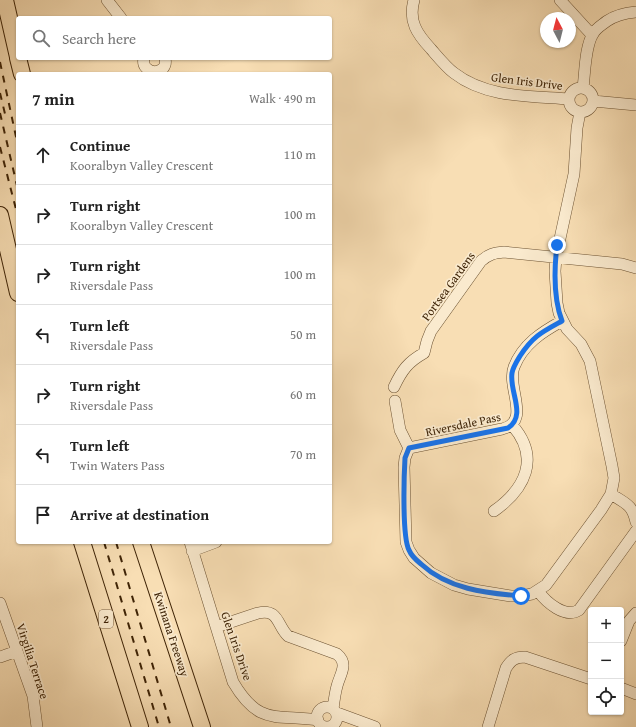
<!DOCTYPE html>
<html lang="en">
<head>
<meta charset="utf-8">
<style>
  :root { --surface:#fff; --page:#f2f2f2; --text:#222; --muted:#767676; --line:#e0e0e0 }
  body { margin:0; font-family:"Gentium Book Plus",serif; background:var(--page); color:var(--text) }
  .controls { position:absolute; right:12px; bottom:12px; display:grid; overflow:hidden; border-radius:4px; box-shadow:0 1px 3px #0004 }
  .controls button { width:36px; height:36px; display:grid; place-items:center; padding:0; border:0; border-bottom:1px solid var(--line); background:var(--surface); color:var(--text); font:20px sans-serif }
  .compass { position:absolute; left:540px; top:12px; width:36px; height:36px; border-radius:50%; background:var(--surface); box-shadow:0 1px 3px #0004; rotate:353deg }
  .stop { position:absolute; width:12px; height:12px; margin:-9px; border:3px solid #1a73e8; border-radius:50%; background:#fff }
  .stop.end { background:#1a73e8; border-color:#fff; box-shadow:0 1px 4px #0008 }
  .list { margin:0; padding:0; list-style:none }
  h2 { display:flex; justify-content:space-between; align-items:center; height:52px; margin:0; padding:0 16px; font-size:17px }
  h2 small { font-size:13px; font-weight:400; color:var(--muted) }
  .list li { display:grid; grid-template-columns:26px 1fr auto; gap:12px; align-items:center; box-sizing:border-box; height:60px; padding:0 16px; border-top:1px solid var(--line) }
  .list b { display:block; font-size:15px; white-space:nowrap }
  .list p { margin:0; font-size:13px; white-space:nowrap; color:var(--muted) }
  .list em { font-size:13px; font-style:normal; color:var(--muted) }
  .icon { flex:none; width:22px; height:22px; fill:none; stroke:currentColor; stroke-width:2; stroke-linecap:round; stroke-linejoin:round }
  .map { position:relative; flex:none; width:636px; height:727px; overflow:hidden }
  .search { position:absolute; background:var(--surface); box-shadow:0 1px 3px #0004; left:16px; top:16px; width:316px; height:44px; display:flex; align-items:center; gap:10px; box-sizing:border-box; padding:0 14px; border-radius:4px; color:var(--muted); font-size:15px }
  .panel { position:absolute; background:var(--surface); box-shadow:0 1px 3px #0004; left:16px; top:72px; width:316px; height:472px; border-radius:4px }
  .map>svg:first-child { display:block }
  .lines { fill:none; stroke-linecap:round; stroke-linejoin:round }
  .minor-casing { stroke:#6c5232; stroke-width:12 }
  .highway-casing { stroke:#3e2306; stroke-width:18 }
  .minor { stroke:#faeace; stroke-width:11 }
  .highway { stroke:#f8deb4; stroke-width:16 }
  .rail { stroke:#3e2306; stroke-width:2; stroke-dasharray:7 7; stroke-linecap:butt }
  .route { stroke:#1a73e8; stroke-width:5 }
  .labels { text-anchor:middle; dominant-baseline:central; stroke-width:3.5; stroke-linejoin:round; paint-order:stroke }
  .shield { fill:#faeace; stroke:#765f42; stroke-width:1 }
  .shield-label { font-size:11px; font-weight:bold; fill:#3e2306 }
  .street-label { font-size:12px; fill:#3e2306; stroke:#faeace }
</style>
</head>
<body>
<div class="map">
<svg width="636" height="727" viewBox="0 0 636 727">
  <rect width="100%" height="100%" fill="#f8deb4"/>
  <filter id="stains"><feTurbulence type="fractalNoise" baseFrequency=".005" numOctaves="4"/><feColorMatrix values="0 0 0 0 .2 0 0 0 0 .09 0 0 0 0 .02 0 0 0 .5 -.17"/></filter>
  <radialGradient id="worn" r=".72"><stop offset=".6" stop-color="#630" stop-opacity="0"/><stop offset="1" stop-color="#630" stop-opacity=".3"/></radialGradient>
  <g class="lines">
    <!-- minor casing -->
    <g class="minor-casing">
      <path id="minor" d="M107 0 121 18
        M414 0C408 21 417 34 431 49 438 57 446 67 454 73 486 98 531 96 569 99
        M560 0 592 35
        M144 58C142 66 147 70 154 72 162 71 167 67 165 58
        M583 88C585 73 585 46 593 34 596 28 602 25 607 21 616 15 625 13 636 12
        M569 100a12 12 0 1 1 24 0a12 12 0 1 1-24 0Z
        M593 101 636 105
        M394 387C402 370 408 362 424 353L427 341 431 331 481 261C489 254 494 253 504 252L622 264 636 268
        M395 401 400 430 409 448
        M409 448 405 458 404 467 406 542 409 550 414 558 431 573 454 585 468 589 511 596H521L532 594 546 585 601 510 611 494 614 478 612 466 590 361 581 344 567 329 559 313 557 303 555 271 556 257 574 174 577 128 580 112
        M409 448 502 429C532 422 506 387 514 367 523 344 542 332 562 321
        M611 494C626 504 632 504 636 522
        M494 511C525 489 541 458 512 425
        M190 542 233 682C259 726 275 714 318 720
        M192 551 216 542
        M538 591C546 602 565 619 579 610L636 531
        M0 603 33 696 37 727
        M216 627 258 613C279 608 277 626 288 636L337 654C349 664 340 674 337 686 335 693 334 701 333 709
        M621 641 629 621 636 613
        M0 657 17 651
        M621 688 636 694
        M317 717a10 10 0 1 1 20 0a10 10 0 1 1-20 0Z
        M337 713 375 727
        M488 727 506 668C511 660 515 657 525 657L591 679"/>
    </g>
    <!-- highway casing -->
    <g class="highway-casing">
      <path id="highway" d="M5 0 18 57
        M18 58 22 74
        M0 215 18 293
        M82 542 140 727
        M141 542 202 727"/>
    </g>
    <!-- minor -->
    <use href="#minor" class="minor"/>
    <!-- highway -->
    <use href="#highway" class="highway"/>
    <!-- rail -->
    <path class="rail" d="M0 62 18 146
      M0 93 6 118
      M0 113 18 190
      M0 147 18 217
      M104 542 159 727
      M116 542 171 727"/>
  </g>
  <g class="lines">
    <!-- route -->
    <path class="route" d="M521 596C485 593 448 589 421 564 416 560 411 555 409 550 402 537 404 475 405 458L409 448 508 428C527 415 509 392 512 373 513 367 517 361 520 356 533 336 542 332 562 321 553 297 554 270 557 245"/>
  </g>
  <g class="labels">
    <!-- shield labels -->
    <rect class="shield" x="99" y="610" width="14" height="18" rx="3"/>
    <g class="shield-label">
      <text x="106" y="619">2</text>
    </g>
    <!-- street labels -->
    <g class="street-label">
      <text transform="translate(527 81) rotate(7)">Glen Iris Drive</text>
      <text transform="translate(448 286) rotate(-54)">Portsea Gardens</text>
      <text transform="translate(463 424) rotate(-12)">Riversdale Pass</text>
      <text transform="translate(172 634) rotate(72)">Kwinana Freeway</text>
      <text transform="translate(237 646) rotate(71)">Glen Iris Drive</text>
      <text transform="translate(33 661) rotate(72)">Virgilia Terrace</text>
    </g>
  </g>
  <rect width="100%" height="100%" filter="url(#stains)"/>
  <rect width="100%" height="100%" fill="url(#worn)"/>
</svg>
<div class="controls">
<button>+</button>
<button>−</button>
<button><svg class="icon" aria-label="locate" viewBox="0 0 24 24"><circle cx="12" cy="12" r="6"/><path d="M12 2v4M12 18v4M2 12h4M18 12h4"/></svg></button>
</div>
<svg class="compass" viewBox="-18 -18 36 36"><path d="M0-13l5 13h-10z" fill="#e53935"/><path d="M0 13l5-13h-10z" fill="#767676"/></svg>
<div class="stop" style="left:521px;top:596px"></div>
<div class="stop end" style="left:557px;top:245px"></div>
<div class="search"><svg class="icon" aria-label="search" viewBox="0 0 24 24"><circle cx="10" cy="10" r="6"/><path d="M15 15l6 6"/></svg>Search here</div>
<section class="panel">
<h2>7 min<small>Walk · 490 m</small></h2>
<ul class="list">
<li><svg class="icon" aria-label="ahead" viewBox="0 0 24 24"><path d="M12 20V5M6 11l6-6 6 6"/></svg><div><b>Continue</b><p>Kooralbyn Valley Crescent</p></div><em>110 m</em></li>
<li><svg class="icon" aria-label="right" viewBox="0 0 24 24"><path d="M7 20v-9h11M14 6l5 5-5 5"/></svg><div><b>Turn right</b><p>Kooralbyn Valley Crescent</p></div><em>100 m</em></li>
<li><svg class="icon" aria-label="right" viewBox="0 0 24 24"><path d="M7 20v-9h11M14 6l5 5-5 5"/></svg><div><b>Turn right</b><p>Riversdale Pass</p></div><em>100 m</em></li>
<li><svg class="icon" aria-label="left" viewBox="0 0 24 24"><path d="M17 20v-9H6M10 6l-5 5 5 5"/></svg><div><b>Turn left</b><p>Riversdale Pass</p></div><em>50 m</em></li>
<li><svg class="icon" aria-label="right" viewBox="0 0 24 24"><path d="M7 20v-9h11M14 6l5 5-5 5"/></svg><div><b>Turn right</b><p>Riversdale Pass</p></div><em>60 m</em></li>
<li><svg class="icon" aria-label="left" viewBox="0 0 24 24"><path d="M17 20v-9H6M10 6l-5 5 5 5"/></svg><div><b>Turn left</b><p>Twin Waters Pass</p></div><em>70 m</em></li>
<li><svg class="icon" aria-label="arrive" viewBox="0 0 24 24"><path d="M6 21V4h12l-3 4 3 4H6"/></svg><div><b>Arrive at destination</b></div></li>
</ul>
</section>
</div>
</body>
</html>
